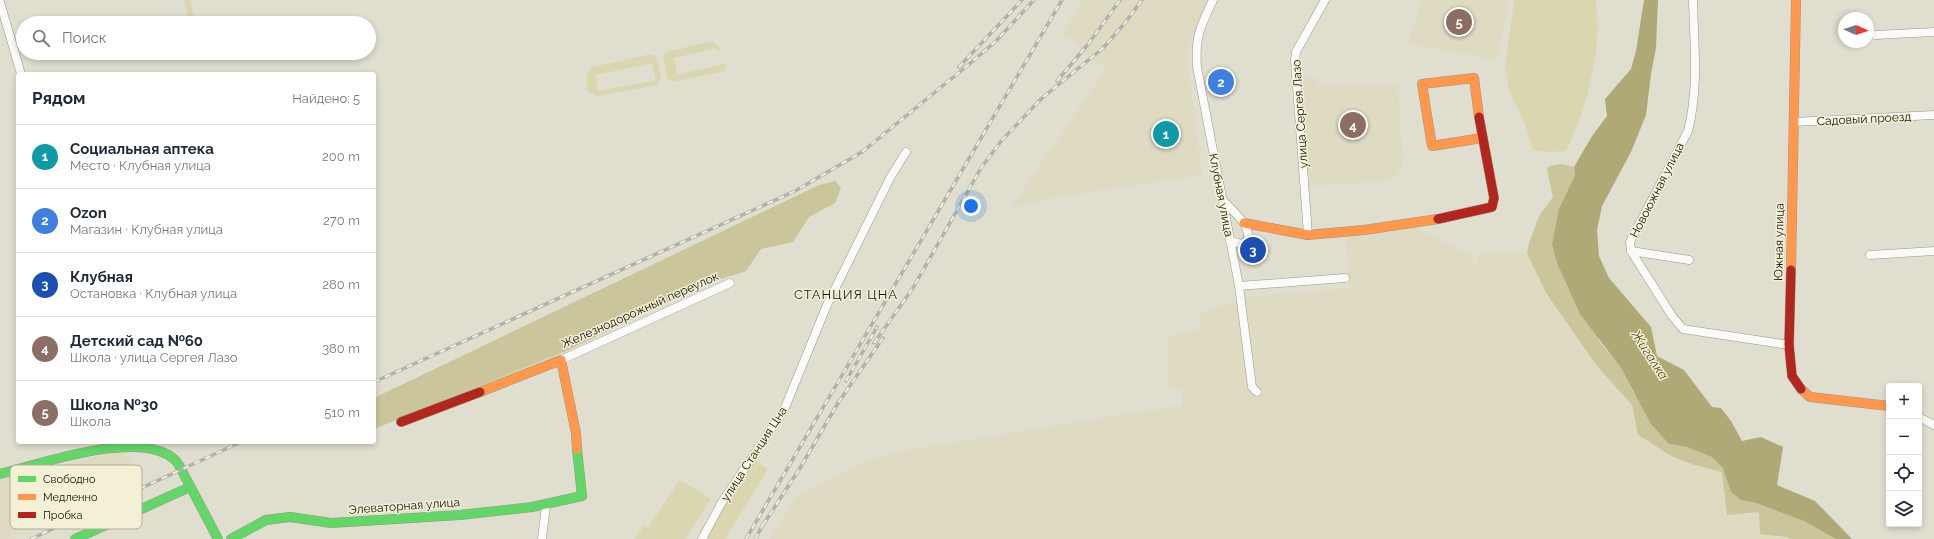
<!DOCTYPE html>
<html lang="ru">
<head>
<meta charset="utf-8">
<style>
  :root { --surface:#fff; --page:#f6f6f7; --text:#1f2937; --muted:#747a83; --line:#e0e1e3; --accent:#b45309 }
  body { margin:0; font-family:Raleway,sans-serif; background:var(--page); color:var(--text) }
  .controls { position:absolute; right:12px; bottom:12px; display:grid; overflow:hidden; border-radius:4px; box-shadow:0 2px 6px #0003 }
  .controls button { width:36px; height:36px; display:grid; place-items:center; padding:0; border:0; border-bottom:1px solid var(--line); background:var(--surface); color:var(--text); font:20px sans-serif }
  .compass { position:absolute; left:1838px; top:12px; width:36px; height:36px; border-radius:50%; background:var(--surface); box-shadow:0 2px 6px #0003; rotate:93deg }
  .you { position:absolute; left:971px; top:206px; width:14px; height:14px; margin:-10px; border:3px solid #fff; border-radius:50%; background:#1a73e8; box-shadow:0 0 0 6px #1a73e833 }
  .badge { display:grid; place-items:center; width:26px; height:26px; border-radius:50%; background:var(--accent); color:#fff; font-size:13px; font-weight:700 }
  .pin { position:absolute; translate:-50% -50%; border:2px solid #fff; box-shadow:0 1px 4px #0006 }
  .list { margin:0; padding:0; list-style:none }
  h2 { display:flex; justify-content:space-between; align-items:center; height:52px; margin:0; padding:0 16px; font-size:17px }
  h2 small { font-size:13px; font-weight:400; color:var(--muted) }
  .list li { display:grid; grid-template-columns:26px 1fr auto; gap:12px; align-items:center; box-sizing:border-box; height:64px; padding:0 16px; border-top:1px solid var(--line) }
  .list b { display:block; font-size:15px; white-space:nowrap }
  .list p { margin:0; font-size:13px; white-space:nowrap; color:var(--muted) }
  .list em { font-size:13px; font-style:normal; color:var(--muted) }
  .icon { flex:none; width:22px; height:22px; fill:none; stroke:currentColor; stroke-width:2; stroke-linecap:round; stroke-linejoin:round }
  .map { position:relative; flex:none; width:1934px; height:539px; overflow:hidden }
  .search { position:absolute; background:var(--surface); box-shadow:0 2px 6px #0003; left:16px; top:16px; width:360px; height:44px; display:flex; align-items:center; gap:10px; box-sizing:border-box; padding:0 14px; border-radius:22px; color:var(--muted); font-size:15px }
  .panel { position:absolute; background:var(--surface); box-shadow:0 2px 6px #0003; left:16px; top:72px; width:360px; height:372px; border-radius:4px }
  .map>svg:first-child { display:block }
  .built { fill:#dedbc2 }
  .green { fill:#dad6b0; fill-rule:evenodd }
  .forest { fill:#cac59a }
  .water { fill:#afa977 }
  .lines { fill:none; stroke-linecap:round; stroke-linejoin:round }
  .street-casing { stroke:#98988c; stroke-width:9 }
  .fast-casing { stroke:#98988c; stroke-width:10 }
  .slow-casing { stroke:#98988c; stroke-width:10 }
  .jam-casing { stroke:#98988c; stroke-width:10 }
  .street { stroke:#fafaf8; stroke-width:8 }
  .fast { stroke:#63d668; stroke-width:9 }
  .slow { stroke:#ff974d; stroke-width:9 }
  .jam { stroke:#b3261e; stroke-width:9 }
  .rail-casing { stroke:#b1b1ae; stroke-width:3.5 }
  .rail { stroke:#f3f0d6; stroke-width:2; stroke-dasharray:6; stroke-linecap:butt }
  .labels { text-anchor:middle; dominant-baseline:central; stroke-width:3; stroke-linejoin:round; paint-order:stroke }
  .street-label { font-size:12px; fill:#17150d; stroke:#f3f0d6 }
  .neighbourhood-label { font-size:13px; letter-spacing:1px; fill:#17150d; stroke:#f3f0d6 }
  .water-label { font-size:13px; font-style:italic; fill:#4f4916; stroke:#f3f0d6 }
  .key { fill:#f3f0d6; stroke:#b1ae9a; stroke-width:1 }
  .key-label { font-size:11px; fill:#17150d }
</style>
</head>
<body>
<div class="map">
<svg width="1934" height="539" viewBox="0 0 1934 539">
  <rect width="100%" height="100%" fill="#e0decf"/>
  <!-- built -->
  <path class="built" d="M1083 0H1211L1186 51 1202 175 1046 199 1011 208 1106 68 1062 34Z
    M1421 0H1509L1497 60 1408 44Z
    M1302 77H1315L1319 85 1398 84 1403 164 1392 181 1309 186Z
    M1414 227 1471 255 1476 266 1478 252 1527 253 1546 293 1597 366 1632 405 1638 435 1656 444 1667 453 1686 461 1722 472 1727 515 1759 512 1788 537 1789 539H770L795 498 860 463 893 452 1182 405V389H1167V337L1200 329 1201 312 1251 296 1349 288 1346 236Z
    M119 451 131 461 133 474 34 527 7 539H0V479Z"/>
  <!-- green -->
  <path class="green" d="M184 0H190L194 17H197V19L189 21Z
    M1514 0H1595C1605 40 1585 115 1566 151L1545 152 1533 150 1525 124 1510 93 1505 69Z
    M713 41 721 50 717 51 716 48 674 58 677 75 727 63 725 71 673 82 668 79 663 56 665 52Z
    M651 54 656 56 661 77 658 85 597 96 588 92C586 81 584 74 593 67ZM652 63 656 80 598 91 595 75Z
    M755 460 768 469 725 539H705L723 504Z
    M679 481 684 482 711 499 685 539H634L644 526 648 528Z"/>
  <!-- forest -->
  <path class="forest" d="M1562 164 1574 167 1575 175 1559 209 1599 341 1621 368 1634 393 1669 444C1687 447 1714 451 1723 468 1729 480 1728 492 1740 499 1745 502 1753 502 1758 504 1784 513 1814 522 1836 539H1789L1788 537 1760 534 1759 512 1727 515 1722 472C1704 467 1683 463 1666 453 1657 447 1648 440 1638 435L1632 405 1597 366 1546 293 1527 253 1529 243 1539 216 1553 197 1547 170 1549 166Z
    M835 181 841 188 835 203 809 217 793 242 761 249 746 271 703 285 566 351 374 429V398L819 185Z"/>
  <!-- water -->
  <path class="water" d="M1644 0H1658L1656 48 1651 74 1646 115 1631 152 1602 206 1597 230 1599 256 1609 278 1651 327 1657 356 1684 370 1712 407 1721 408 1731 421 1742 441 1761 437 1783 447 1777 485 1815 501 1852 539H1836L1804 521 1756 503 1741 500 1731 492 1723 468 1712 457 1687 447 1669 444 1651 424 1621 368 1580 314 1557 263 1552 244 1559 209 1575 175 1574 167 1592 136 1607 116 1605 99 1631 69 1636 51Z"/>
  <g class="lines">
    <!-- street casing -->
    <g class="street-casing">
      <path id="street" d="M1213 0C1200 27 1195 37 1197 67L1239 286 1252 387 1257 392
        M1693 0C1694 43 1699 89 1688 131L1634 234 1630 242 1631 251 1672 316 1683 329 1789 345
        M0 2 21 74
        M1875 35 1934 32
        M1794 122 1934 115
        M1222 199C1233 212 1250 223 1248 240L1242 244 1230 241
        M1308 235 1295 60 1296 52 1325 0
        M1631 251 1689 260
        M1870 255 1934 251
        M1239 286 1345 278
        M561 360 730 283
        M1919 417 1934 425
        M542 539 546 505
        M702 539 722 502 784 410 827 305 890 178 906 152"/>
    </g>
    <!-- fast casing -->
    <g class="fast-casing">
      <path id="fast" d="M0 474C40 464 144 427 176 461 181 467 184 476 188 482 198 501 208 520 218 539
        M75 539 190 487
        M231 539 266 520 290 517 331 523 460 515 532 507 582 496 577 449"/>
    </g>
    <!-- slow casing -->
    <g class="slow-casing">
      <path id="slow" d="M1479 117 1474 78 1422 84 1432 146 1482 138
        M1244 223 1308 235 1364 230 1438 219
        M1791 270 1796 0
        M1801 389 1810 397 1889 406
        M480 392 561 360 576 433 577 449"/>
    </g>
    <!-- jam casing -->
    <g class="jam-casing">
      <path id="jam" d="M1438 219 1492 207 1494 198 1479 117
        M1791 270 1789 345 1792 376 1801 389
        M401 422 480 392"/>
    </g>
    <!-- street -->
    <use href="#street" class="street"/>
    <!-- fast -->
    <use href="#fast" class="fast"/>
    <!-- slow -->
    <use href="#slow" class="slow"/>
    <!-- jam -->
    <use href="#jam" class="jam"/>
    <!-- rail casing -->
    <g class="rail-casing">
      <path id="rail" d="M959 67 1022 0
        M1057 81 1089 43 1120 0
        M874 343 913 288 981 168 1002 140 1041 99 1103 48 1125 23 1142 0
        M846 381 877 327
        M374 382 795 191 862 152 973 61 996 41 1034 0
        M763 525 800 468 838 403 883 338
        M31 539 241 442
        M746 539 1062 0
        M755 539 765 521"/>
    </g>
    <!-- rail -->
    <use href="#rail" class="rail"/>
  </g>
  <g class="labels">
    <!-- street labels -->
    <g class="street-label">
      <text transform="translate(1300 114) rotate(-94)">улица Сергея Лазо</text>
      <text transform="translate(1864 119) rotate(-3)">Садовый проезд</text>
      <text transform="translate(1657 190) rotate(-63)">Новоюжная улица</text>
      <text transform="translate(1221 195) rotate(79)">Клубная улица</text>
      <text transform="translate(1779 242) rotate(-89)">Южная улица</text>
      <text transform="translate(640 310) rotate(-24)">Железнодорожный переулок</text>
      <text transform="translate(754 454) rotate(-57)">улица Станция Цна</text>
      <text transform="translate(404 506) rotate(-4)">Элеваторная улица</text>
    </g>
    <!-- neighbourhood labels -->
    <g class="neighbourhood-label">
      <text x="846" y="294">СТАНЦИЯ ЦНА</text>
    </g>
    <!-- water labels -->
    <g class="water-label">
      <text transform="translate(1650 355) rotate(57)">Жигалка</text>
    </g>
  </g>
  <!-- legend -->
  <rect x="10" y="465" width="132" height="64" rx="6" class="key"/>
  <rect x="18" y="476" width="18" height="6" fill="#63d668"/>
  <rect x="18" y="494" width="18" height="6" fill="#ff974d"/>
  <rect x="18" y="512" width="18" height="6" fill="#b3261e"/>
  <g class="key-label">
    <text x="43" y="483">Свободно</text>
    <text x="43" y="501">Медленно</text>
    <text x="43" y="519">Пробка</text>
  </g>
</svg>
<div class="controls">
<button>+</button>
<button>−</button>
<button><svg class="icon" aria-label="locate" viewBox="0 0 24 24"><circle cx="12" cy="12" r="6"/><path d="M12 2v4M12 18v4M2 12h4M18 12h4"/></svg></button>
<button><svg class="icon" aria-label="layers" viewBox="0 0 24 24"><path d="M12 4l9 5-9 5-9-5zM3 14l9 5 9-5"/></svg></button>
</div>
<svg class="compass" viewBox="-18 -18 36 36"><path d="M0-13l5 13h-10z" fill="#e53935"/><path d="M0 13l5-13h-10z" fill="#747a83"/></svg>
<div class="you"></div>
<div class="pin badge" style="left:1166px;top:134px;background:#0f9aa8">1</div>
<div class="pin badge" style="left:1221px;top:82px;background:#3f7fe0">2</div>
<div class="pin badge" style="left:1253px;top:250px;background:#1a4fb4">3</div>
<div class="pin badge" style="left:1353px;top:125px;background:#8d6e63">4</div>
<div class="pin badge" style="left:1459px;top:22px;background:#8d6e63">5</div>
<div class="search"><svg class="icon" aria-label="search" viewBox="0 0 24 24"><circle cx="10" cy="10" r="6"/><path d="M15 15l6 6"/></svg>Поиск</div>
<section class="panel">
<h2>Рядом<small>Найдено: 5</small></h2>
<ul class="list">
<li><span class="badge" style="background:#0f9aa8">1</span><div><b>Социальная аптека</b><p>Место · Клубная улица</p></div><em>200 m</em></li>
<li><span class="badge" style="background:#3f7fe0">2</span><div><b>Ozon</b><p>Магазин · Клубная улица</p></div><em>270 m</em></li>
<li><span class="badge" style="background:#1a4fb4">3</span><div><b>Клубная</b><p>Остановка · Клубная улица</p></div><em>280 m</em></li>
<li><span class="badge" style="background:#8d6e63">4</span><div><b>Детский сад №60</b><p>Школа · улица Сергея Лазо</p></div><em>380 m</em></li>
<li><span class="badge" style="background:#8d6e63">5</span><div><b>Школа №30</b><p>Школа</p></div><em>510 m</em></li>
</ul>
</section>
</div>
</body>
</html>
